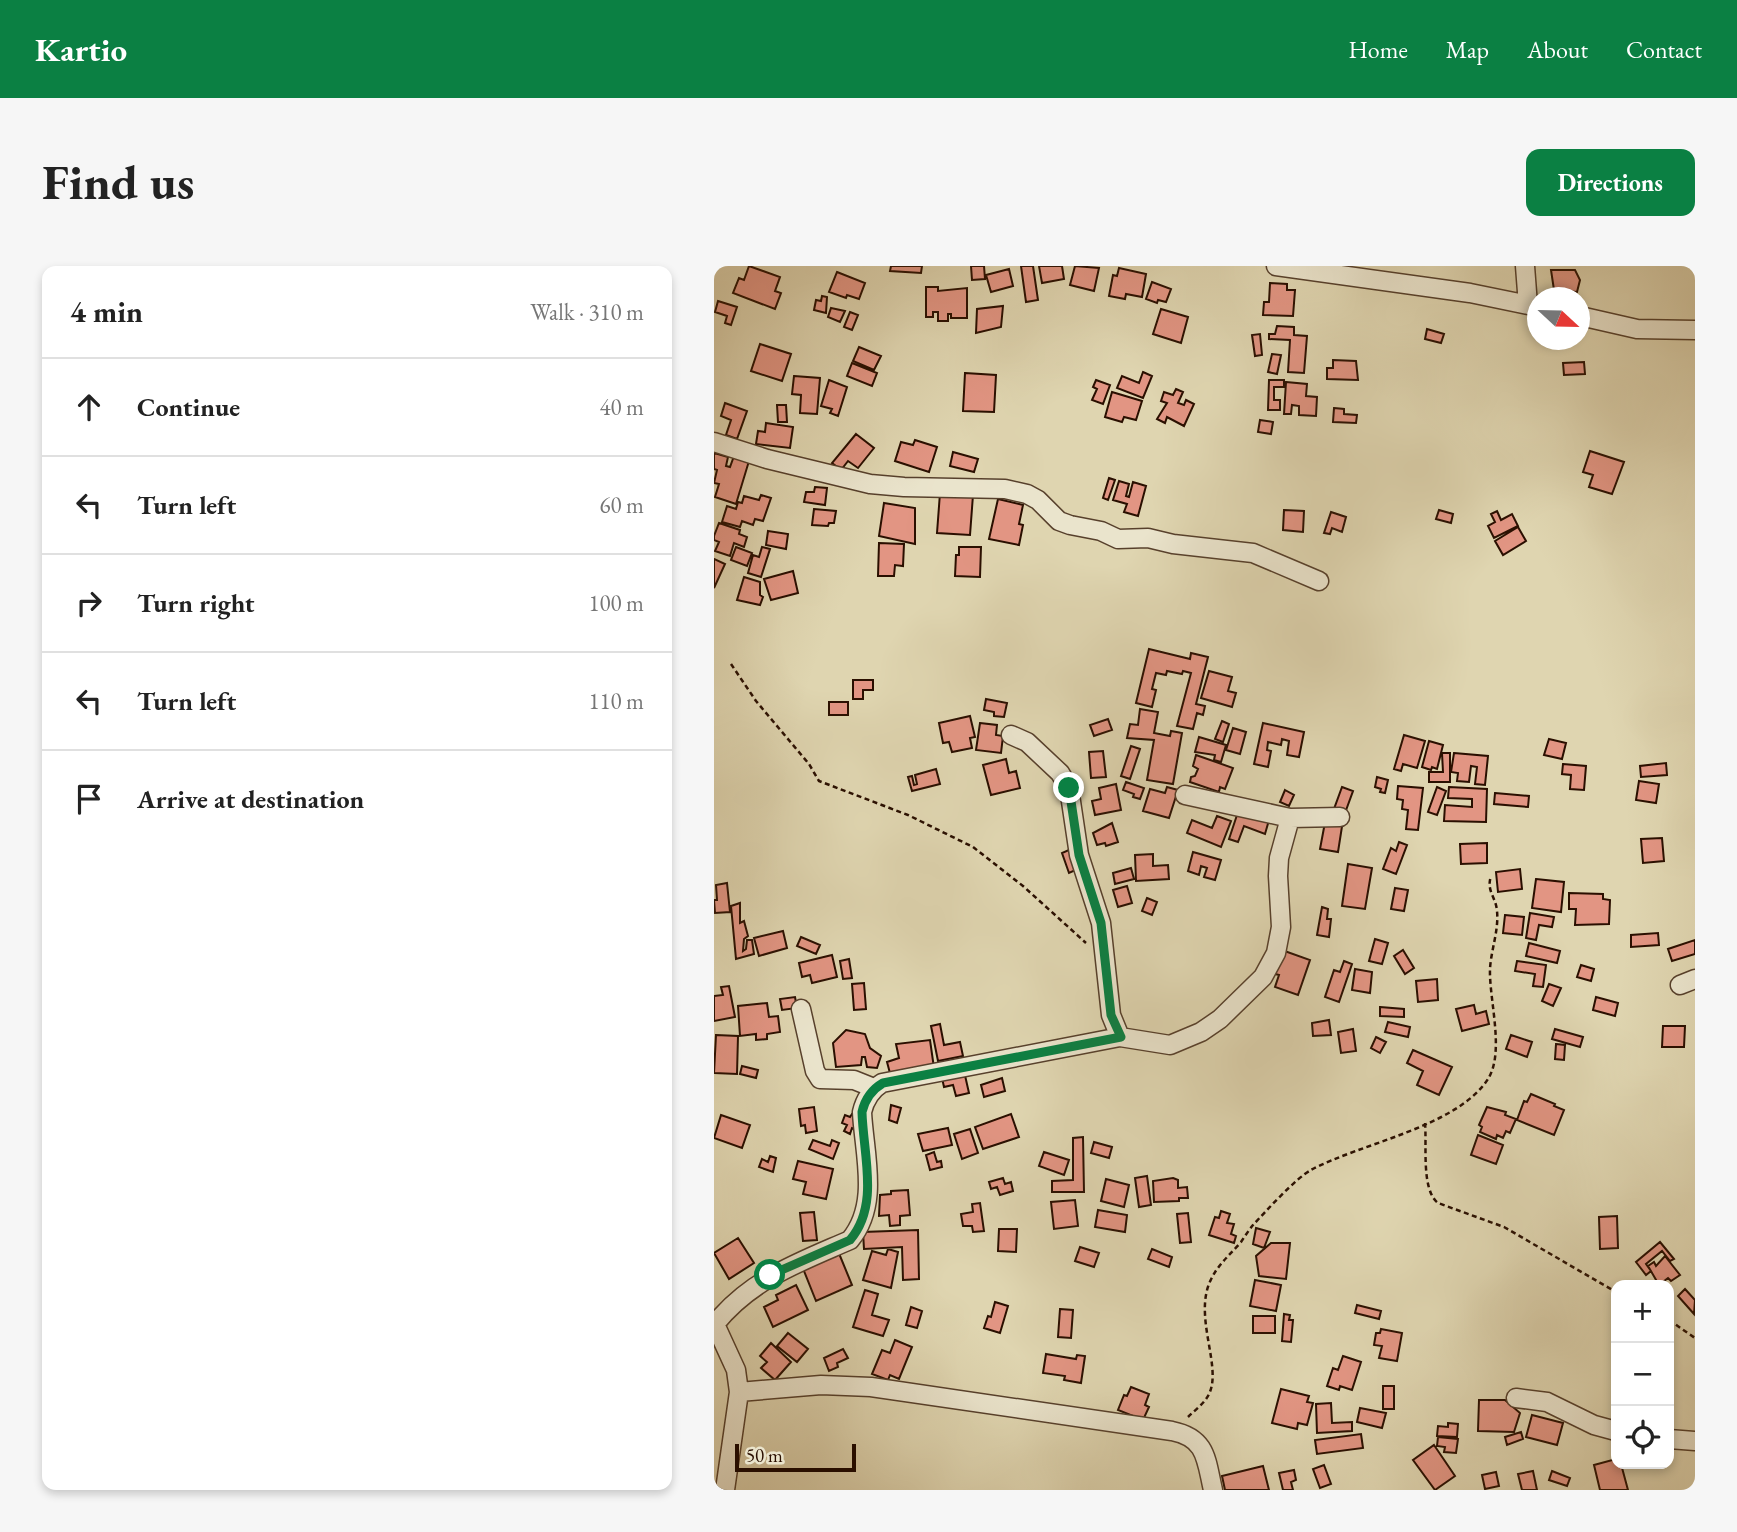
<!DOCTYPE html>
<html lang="en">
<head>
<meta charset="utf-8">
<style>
  :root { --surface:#fff; --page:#f6f6f6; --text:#222; --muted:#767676; --line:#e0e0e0; --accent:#0b8043 }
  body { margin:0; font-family:"EB Garamond",serif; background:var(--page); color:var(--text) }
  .controls { position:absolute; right:21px; bottom:21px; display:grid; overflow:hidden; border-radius:14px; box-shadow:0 4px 10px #0003 }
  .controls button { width:63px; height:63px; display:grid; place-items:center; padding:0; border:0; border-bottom:2px solid var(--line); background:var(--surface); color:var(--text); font:35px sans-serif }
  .compass { position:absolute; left:813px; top:21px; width:63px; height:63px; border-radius:50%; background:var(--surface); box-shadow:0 4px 10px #0003; rotate:112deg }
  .scale { position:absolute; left:21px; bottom:18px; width:121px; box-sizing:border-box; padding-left:7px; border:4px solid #2a0f00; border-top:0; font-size:19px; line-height:24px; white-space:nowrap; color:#2a0f00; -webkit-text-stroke:5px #eae4cc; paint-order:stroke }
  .stop { position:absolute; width:21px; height:21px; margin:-16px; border:5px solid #0b8043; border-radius:50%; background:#fff }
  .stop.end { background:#0b8043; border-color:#fff; box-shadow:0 2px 7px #0008 }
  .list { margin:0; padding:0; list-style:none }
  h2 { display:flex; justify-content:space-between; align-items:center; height:91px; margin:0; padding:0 28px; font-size:30px }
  h2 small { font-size:23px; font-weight:400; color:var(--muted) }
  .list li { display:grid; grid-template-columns:46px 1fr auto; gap:21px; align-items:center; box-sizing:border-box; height:98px; padding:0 28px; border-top:2px solid var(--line) }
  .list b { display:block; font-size:26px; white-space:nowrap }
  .list em { font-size:23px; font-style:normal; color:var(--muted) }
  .icon { flex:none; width:38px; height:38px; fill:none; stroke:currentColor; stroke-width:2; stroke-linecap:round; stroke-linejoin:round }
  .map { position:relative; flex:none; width:981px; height:1224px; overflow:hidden; border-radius:14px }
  header { display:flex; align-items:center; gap:42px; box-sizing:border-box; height:98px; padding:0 35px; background:var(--accent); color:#fff }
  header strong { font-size:33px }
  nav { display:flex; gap:38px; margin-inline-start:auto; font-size:24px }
  .intro { display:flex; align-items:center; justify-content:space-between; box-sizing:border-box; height:168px; padding:0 42px }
  h1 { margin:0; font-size:49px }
  .button { padding:18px 32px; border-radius:14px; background:var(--accent); color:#fff; font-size:24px; font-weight:700 }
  main { display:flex; gap:42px; padding:0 42px }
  aside { flex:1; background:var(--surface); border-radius:14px; box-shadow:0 4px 10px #0003 }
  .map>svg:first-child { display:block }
  .building { fill:#e29583; stroke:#2a0f00; stroke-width:2 }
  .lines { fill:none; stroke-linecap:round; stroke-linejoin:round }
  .minor-casing { stroke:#57402c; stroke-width:21 }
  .path { stroke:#2a0f00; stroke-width:2.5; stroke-dasharray:5 3.5; stroke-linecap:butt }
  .minor { stroke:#eae4cc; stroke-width:18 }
  .route { stroke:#0b8043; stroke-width:9 }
</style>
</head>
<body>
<header>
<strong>Kartio</strong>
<nav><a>Home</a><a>Map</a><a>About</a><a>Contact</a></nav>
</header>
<div class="intro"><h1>Find us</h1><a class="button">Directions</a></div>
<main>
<aside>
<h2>4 min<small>Walk · 310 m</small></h2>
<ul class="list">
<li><svg class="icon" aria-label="ahead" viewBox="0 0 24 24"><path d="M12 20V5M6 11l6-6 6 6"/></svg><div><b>Continue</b></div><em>40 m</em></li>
<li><svg class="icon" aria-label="left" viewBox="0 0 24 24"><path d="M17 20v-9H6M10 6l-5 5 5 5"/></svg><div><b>Turn left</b></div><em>60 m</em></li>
<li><svg class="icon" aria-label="right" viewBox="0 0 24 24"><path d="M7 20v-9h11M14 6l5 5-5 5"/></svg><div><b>Turn right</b></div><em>100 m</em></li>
<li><svg class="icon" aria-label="left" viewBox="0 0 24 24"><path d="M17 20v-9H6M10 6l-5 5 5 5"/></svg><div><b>Turn left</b></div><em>110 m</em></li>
<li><svg class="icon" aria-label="arrive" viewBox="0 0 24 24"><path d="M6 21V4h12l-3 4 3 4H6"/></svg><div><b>Arrive at destination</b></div></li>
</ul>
</aside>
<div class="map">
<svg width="981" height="1224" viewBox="0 0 981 1224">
  <rect width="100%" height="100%" fill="#dfd5b0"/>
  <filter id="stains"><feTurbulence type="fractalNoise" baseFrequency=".00286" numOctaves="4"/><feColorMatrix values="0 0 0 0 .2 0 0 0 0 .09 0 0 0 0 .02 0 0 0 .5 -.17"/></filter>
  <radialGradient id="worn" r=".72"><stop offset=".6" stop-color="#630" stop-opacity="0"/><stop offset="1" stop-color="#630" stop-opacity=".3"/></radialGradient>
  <!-- building -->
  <path class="building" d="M35 0 66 11 61 25 67 27 61 43 19 27 25 12 30 14Z
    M177 0H208L207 7 176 5Z
    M257 0H270L271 13 258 14Z
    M307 0H319L324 34 312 36Z
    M325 0H348L350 13 328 17Z
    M361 0 385 2 380 25 356 19Z
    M405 2 432 8 428 31 412 28 411 33 395 30 399 9 403 10Z
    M295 3 299 20 277 26 272 9Z
    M837 4H861L866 14 863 26 840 24Z
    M123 6 151 17 145 33 133 29 132 32 115 26Z
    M438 16 457 23 452 36 444 34 443 37 432 33Z
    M556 17 573 18V24H581L579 50 549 49 550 36H555Z
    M212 21H224V25L253 22V52H237V48H234V55H224V46H219V51H212Z
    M108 30 113 31 112 47 100 44 102 34 107 35Z
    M4 35 23 41 17 59 11 57 13 50 1 46Z
    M289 40 287 61 262 67 263 43Z
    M117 42 131 45 126 56 114 51Z
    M447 43 474 51 467 77 439 68Z
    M136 46 144 49 138 64 130 61Z
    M563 60 580 61V69L593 70 590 107 574 106 576 74 555 73V68H561Z
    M713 63 730 68 727 77 711 73Z
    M546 68 548 89 541 90 538 69Z
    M46 78 77 88 68 115 37 105Z
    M145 81 167 90 160 104 139 95Z
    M558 88 567 89 563 108 554 106Z
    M619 94 642 95 644 114 613 113V102H619Z
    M870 96 871 108 850 109 849 97Z
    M138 97 163 107 158 120 133 110Z
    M429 106 438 110 429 132 403 122 408 110 425 117Z
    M251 107 282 109 280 146 249 145Z
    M80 110 106 112 103 148 86 147 87 129 78 128Z
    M115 114 133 121 124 150 116 147 118 143 107 140Z
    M382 114 396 119 389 138 378 134 383 123 379 121Z
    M555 114H570V121H560V134H566V144H554Z
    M572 116 593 118 592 130 603 131 602 150 585 149V140L578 139 577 148H570Z
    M462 123 469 126 464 137 470 139 472 134 480 138 470 160 453 151 451 157 443 153 453 137 447 135 450 126 459 129Z
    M398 126 428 135 422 154 410 151 408 156 391 151Z
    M11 137 33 145 23 173 12 169 17 154 7 150Z
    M63 139H72L73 156H64Z
    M620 142 630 143V148L643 149 642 157 619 156Z
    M546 154 559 156 557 168 544 166Z
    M52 157 79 161 76 182 42 178 44 165 51 166Z
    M142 168 160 182 144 202 134 195 127 204 118 197Z
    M201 174 223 181 215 206 181 195 187 176 199 179Z
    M876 185 910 196 898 228 875 221 879 209 869 206Z
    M239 186 264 193 260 206 236 200Z
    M0 187 14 191 12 200 16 201 20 190 35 195 22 238 1 231 5 218 0 217 3 204 0 203Z
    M395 212 401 214 394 234 389 232Z
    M405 215 415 218 412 230 415 231 419 216 432 220 424 250 410 246 413 238 399 234Z
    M101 221 113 222 111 239 90 236 92 226H100Z
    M226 227 259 229 256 269 223 267Z
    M47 229 57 232 49 255 41 253 39 259 28 255 26 261 8 256 13 240 22 243 24 236 28 237 30 230 45 234Z
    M284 233 309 239 305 258 309 259 305 279 275 273Z
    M170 237 201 242V278L165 270Z
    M100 243 122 245 120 257H115L114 260 98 259Z
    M570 244 590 245 589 266 569 264Z
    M725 244 739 248 737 257 722 253Z
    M783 245 787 254 798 248 804 260 780 272 774 260 781 256 777 248Z
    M617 246 632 251 628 266 618 262 616 268 610 267Z
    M5 257 26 264 25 268 33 271 30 281 20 277 16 290 1 285 5 276 0 274V270Z
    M804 261 812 275 789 289 781 275Z
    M54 265 74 268 72 283 52 279Z
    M165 277 190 278 189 300 181 299 180 310H164Z
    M22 281 38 287 33 300 17 294Z
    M48 281 56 283 47 311 34 307 39 289 45 291Z
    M245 281H267L266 311 241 310 242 289H245Z
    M0 293 11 298 0 322Z
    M79 305 84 327 57 334 50 313Z
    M30 311 46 316V329L49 331 46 339 23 334Z
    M435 383 476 393 477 387 494 391 482 438 491 440 489 449 483 447 479 463 463 460 477 407 469 405 468 408 453 405 452 409 442 407 438 423 442 424 438 441 422 437Z
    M495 405 518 411 514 425 522 427 518 441 487 432Z
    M139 414H159V424H149V433H139Z
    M272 433 293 437 290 451 280 450V446L270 444Z
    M115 436H134V449H115Z
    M426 443 444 446 440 467 456 470 457 465 468 467 459 518 433 514 440 474 413 472 416 458 424 459Z
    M256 450 261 471 256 472 258 482 238 486 235 476 229 477 225 457Z
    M394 453 398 464 380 470 376 459Z
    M508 455 515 458 509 476 501 473Z
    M266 457 283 459 282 469 289 470 287 487 262 484Z
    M549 457 590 466 585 491 573 489 575 475 568 473 567 479 554 476 553 484 557 485 554 501 540 498Z
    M519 462 532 466 526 488 512 484Z
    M690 469 711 475 703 502 689 498 687 505 680 503Z
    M485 471 512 479 507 496 500 494 501 489 481 486Z
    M835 473 852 477 848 493 830 489Z
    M715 475 729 479 723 503 718 501 717 504 708 501Z
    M417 480 426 483 416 513 407 510Z
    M389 485 392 511 377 512 375 486Z
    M728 487H736V516H715V506H729Z
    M740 487 774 490 771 519 761 518 763 501 757 500 755 516 743 515 744 507 737 506Z
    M482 489 519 502 511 523 506 521 505 526 476 516 477 511 481 510 484 503 479 500Z
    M292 493 295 507 302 505 306 522 277 529 269 499Z
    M952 497 953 509 927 511 926 500Z
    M849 498 872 500 870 524 856 523 857 509 848 508Z
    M222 503 226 518 198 525 194 511 198 510 200 519 203 518 201 509Z
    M663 511 674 514 671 527 666 526 667 523 661 521Z
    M925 515 945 518 942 537 922 534Z
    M412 516 430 522 426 533 419 531 420 528 409 524Z
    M402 518 407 544 381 549 378 535 387 533 385 522Z
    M684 520 709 522 704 564 692 563 694 544 688 543 689 534 683 533Z
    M453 521 464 524 455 552 429 545 436 523 451 527Z
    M628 521 639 525 631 547 620 543Z
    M723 521 732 525 723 549 714 546Z
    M735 521 773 523 772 556 730 555 731 539 758 541V533L734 532Z
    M571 524 580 529 575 540 566 536Z
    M781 527 815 530 814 541 780 538Z
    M525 543 555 554 551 568 530 560 524 576 515 573Z
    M503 550 517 555 507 581 473 567 478 554 498 562Z
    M612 551 629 554 624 586 606 583Z
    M398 557 404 576 392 580 391 577 383 579 379 567Z
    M948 572 950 595 929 597 927 573Z
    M685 576 693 579 682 608 669 603 677 582 682 585Z
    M773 577V597L747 598 746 578Z
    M357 583 364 603 355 607 348 587Z
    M479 586 507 594 501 614 490 611 493 602 487 600 485 609 474 605Z
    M439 588V600L454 599 455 613 422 615 421 589Z
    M634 598 658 602 651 643 628 640Z
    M417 602 420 613 401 618 399 607Z
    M806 603 808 623 784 626 782 606Z
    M822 613 850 616 847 646 818 642Z
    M13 617 16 646 1 647 0 634H3L2 619Z
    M413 620 418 637 404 641 399 624Z
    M681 622 694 624 690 645 677 643Z
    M855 627 889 628V633L896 634 895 658 861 659 862 643H855Z
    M433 632 443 636 438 649 428 645Z
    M26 637V657L30 655 34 670 30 673 29 685 32 683 33 674H38L40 688 22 693 17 640Z
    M608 641 614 643 613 653H617L615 671 603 669Z
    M816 647 840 651 838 661 825 659 822 674 812 672Z
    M791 649 810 651 808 669 789 667Z
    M69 665 73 682 45 690 40 672Z
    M944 667 945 679 917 681V669Z
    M87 671 106 679 102 688 83 680Z
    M661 673 674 677 668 698 655 695Z
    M981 674V688L958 695 954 683Z
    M815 677 846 685 843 697 812 690Z
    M565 683 596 694 584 729 561 721 565 709 557 707Z
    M689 684 700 702 691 708 680 690Z
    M118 689 123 711 98 717 96 709 88 711 85 697Z
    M135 693 138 712 129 713 126 695Z
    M630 695 638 698 625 736 611 731 620 704 626 706Z
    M803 695 832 699 829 721 819 720 821 708 801 705Z
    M867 699 880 703 877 715 863 711Z
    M641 703 658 706 656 727 638 724Z
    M723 713 724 734 704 736 702 715Z
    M150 717 152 743 140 744 138 718Z
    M835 718 847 722 839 740 828 735Z
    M15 720 21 751 0 755V730L9 729 7 721Z
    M81 731 83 742 68 744 66 733Z
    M882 731 904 737 901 750 879 744Z
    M53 737 55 751 64 750 66 766 53 768V773L42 774V768L26 770 24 740Z
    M760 739 762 748 772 745 775 758 748 765 742 743Z
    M666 741 690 743V751L666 750Z
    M615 754 617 769 599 770 598 757Z
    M674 756 696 761 694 771 671 766Z
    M226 758 230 779 246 776 249 790 224 795 217 760Z
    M949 760H971L970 781H948Z
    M639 763 642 785 627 787 624 766Z
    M841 763 869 771 866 781 838 773Z
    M132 764 151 768 156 782 167 790 163 802 153 801 151 791H148L147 799 122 801 119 777Z
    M2 769 24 770 23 808 0 807Z
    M797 769 818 776 813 791 792 783Z
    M662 771 672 776 666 787 657 782Z
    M216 774 220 802 177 811 173 796 185 792 182 778Z
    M842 778 851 779 850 794 841 793Z
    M699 784 738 801 725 829 703 819 709 805 693 797Z
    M28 800 44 804 42 812 26 808Z
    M250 805 255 827 242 830 239 819 230 821 228 812Z
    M288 812 291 825 270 831 267 819Z
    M817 828 841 838 840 840 850 844 840 869 803 854 810 835 813 836Z
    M177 839 187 842 183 857 175 854Z
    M100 841 103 865 92 867 91 859 87 860 85 843Z
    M773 841 792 846 791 849 802 853 796 867 792 865 789 872 783 869 782 873 766 866 768 861 765 859Z
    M138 848 147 852 143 864 138 862 136 868 130 865 133 859 128 857 131 849 136 851Z
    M297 848 305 871 269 883 261 861Z
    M7 849 36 859 28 882 0 872Z
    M234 862 238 879 209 885 204 868Z
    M256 863 264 887 248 893 240 868Z
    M764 869 789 879 782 898 757 889Z
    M369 871 370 926H338V915L359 914V872Z
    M99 874 116 880 118 874 125 877 119 893 95 883Z
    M380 876 398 881 395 892 377 887Z
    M220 886 223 896 227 895 228 901 216 904 212 889Z
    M330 886 355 894 350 909 325 900Z
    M56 890 62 892 59 906 45 901 48 893 54 896Z
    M84 895 119 903 112 933 89 928 92 916 79 913Z
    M433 910 437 939 425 941 421 912Z
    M289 912 291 918 297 916 299 925 286 929 283 921 277 923 275 916Z
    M459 912 464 914V922L473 921 474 932H465V935L440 936 439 915Z
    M392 913 415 919 410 941 387 935Z
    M194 924 196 949 186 950V959L176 960 175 949 165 950 166 929 177 928V925Z
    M361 934 364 960 340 963 337 936Z
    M266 937 270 965 259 966 258 960H249L247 948 259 946 258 938Z
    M384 944 413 949 411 966 381 961Z
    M507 945 516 948 513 957 520 958 517 968 522 970 520 977 495 969 501 951 505 952Z
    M100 946 103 974 89 975 86 947Z
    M474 947 477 976 466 977 463 948Z
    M903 950 904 982 886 983 885 951Z
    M542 962 556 966 550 982 539 978Z
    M285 963H303L302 986 284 985Z
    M204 964 205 1013 189 1014 188 981 150 983 149 966Z
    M24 972 40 997 15 1013 0 987Z
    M946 976 960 993 956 995 948 985 932 998 937 1005 932 1009 922 996Z
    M557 977H576L572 1013 545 1010 542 990Z
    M366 981 385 987 380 1001 361 995Z
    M174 983 184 986 177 1022 149 1014 158 985 172 989Z
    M438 983 458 991 455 1001 434 993Z
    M124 985 138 1019 102 1035 88 1000Z
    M951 990 966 1009 957 1015 954 1012 945 1019 934 1000 940 996 942 1000Z
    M541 1014 567 1019 562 1045 536 1040Z
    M82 1019 94 1044 59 1061 50 1041 64 1034 62 1029Z
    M971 1023 981 1034 980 1048 964 1030Z
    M151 1024 164 1028 158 1049 175 1054 169 1070 139 1061Z
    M281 1036 294 1040 286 1067 270 1062 274 1050 277 1051Z
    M643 1039 667 1045 665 1053 641 1047Z
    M197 1041 208 1045 203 1062 192 1059Z
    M346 1043 359 1044 357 1072 344 1071Z
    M570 1048 576 1049 575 1054H579L577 1076 568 1075Z
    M539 1050H561V1067H539Z
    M667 1063 688 1067 683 1095 665 1092 668 1080 660 1079 662 1067H666Z
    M74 1067 94 1083 83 1096 63 1080Z
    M181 1074 198 1081 185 1113 176 1109 174 1114 158 1108 168 1084 176 1087Z
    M57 1077 77 1096 61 1114 47 1102 53 1096 46 1090Z
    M129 1083 134 1092 123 1097 124 1101 115 1105 110 1092Z
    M332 1088 362 1093 363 1089 371 1090 367 1117 350 1114 351 1110 329 1107Z
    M629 1090 647 1096 638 1124 626 1120 625 1124 613 1120 619 1102 624 1104Z
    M669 1120H680V1143H669Z
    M417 1121 435 1128 431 1139 435 1141 429 1154 404 1144 410 1129 413 1130Z
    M567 1123 595 1130 593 1136 599 1137 593 1159 584 1157 583 1163 558 1157Z
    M765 1134H791L806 1147 800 1166 764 1165Z
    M617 1137 618 1157 638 1156V1165L603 1167 602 1138Z
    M646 1142 672 1147 668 1162 643 1156Z
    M818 1149 849 1157 843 1179 812 1171Z
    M734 1157 744 1158 743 1171 723 1170 724 1160 734 1161Z
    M807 1166 809 1173 793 1179 791 1171Z
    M647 1168 649 1182 603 1188 601 1174Z
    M724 1171 744 1173 742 1187 730 1186 731 1181 723 1180Z
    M720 1179 741 1210 721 1224 699 1194Z
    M902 1193V1198H907L914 1224H886L880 1199Z
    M610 1199 617 1218 606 1222 599 1203Z
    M549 1200 555 1224H511L508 1210Z
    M580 1204 582 1214 577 1216 579 1224H569L565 1207Z
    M819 1205 823 1224H808L804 1208Z
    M838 1205 856 1212 853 1220 835 1214Z
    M782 1206 785 1220 771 1223 768 1209Z"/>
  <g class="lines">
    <!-- minor casing -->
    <g class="minor-casing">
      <path id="minor" d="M562 0 756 27 824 41
        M811 0 814 39
        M866 50 923 63 981 64
        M0 176 53 193 156 218 190 221 291 223 313 228 324 234 345 255 356 259 387 265 404 273 434 272 459 278 539 287 605 315
        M297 469 313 476 346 507 355 522 365 589 387 657 397 749 406 771
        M471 529 576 552 626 551
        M966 719 981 713
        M87 743 101 805 106 813 140 814 160 822
        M0 1056 22 1104 25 1126 11 1224
        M1 1058C37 1013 86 996 136 974 166 938 150 888 148 846 151 833 157 824 168 817L406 771 456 779 487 766 506 753 549 711 562 687 567 661 564 610 565 592 576 552
        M25 1126 107 1119 157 1121 458 1165C493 1172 492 1194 499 1224
        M802 1132 833 1136 880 1159 902 1165
        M955 1173 981 1175"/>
    </g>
    <!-- path -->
    <path class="path" d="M17 398 42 435 95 498 105 515 194 549 259 581 309 620 372 677
      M711 857C713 879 707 924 724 937L790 961 902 1026
      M955 1054 981 1072
      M474 1151C481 1144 491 1137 495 1128 508 1102 481 1054 495 1018 502 1000 515 990 527 976 531 970 535 964 539 959 552 945 582 912 597 904 647 877 743 861 774 813 791 786 775 734 776 703 777 684 785 664 783 645 782 631 772 625 777 610"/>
    <!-- minor -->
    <use href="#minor" class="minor"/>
  </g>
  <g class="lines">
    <!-- route -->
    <path class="route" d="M56 1009 136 974C166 939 149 888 148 846 151 833 157 824 169 817L407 771 397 749 387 657 365 589 355 522"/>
  </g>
  <rect width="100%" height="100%" filter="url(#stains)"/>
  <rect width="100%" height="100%" fill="url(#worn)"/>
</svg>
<div class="controls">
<button>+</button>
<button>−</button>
<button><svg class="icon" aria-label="locate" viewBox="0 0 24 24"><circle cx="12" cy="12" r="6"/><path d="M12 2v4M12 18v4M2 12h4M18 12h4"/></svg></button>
</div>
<svg class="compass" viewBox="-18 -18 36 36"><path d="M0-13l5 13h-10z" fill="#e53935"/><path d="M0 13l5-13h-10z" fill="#767676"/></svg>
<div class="scale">50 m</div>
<div class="stop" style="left:56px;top:1009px"></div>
<div class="stop end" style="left:355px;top:522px"></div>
</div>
</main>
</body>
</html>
